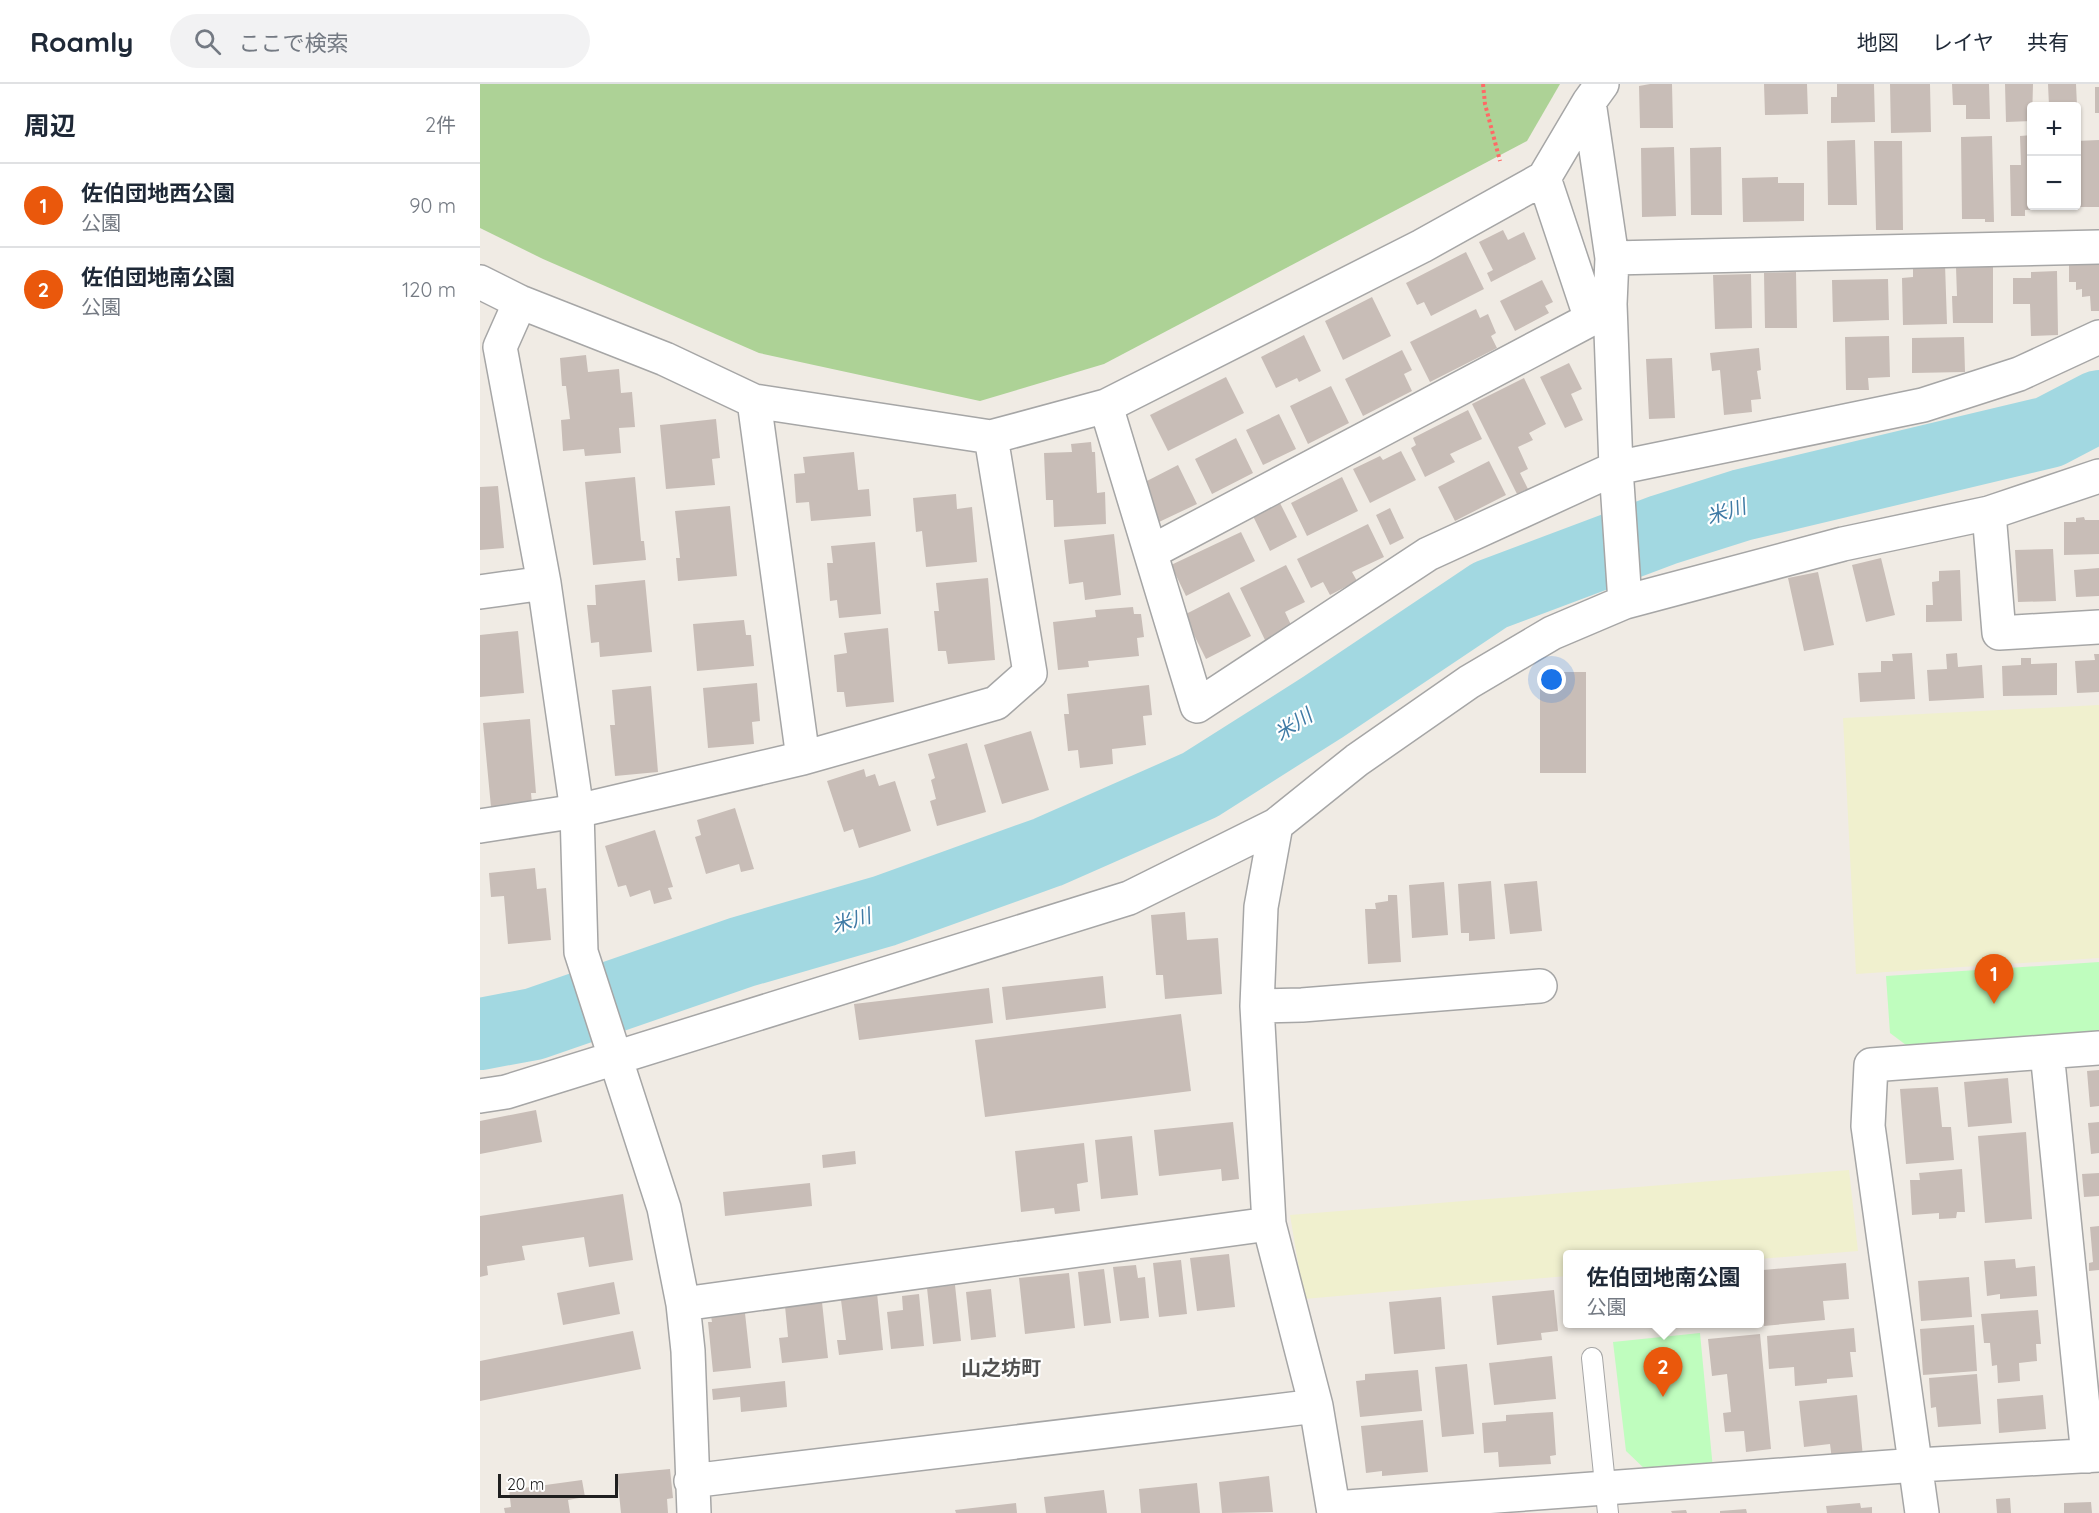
<!DOCTYPE html>
<html lang="ja">
<head>
<meta charset="utf-8">
<style>
  :root { --surface:#fff; --page:#f2f2f3; --text:#1f2937; --muted:#747a83; --line:#e0e1e3; --accent:#ea580c }
  body { margin:0; font-family:Quicksand,"Noto Sans JP",sans-serif; background:var(--page); color:var(--text) }
  .controls { position:absolute; right:18px; top:18px; display:grid; overflow:hidden; border-radius:6px; box-shadow:0 2px 4px #0004 }
  .controls button { width:54px; height:54px; display:grid; place-items:center; padding:0; border:0; border-bottom:2px solid var(--line); background:var(--surface); color:var(--text); font:30px sans-serif }
  .scale { position:absolute; left:18px; bottom:15px; width:120px; box-sizing:border-box; padding-left:6px; border:3px solid #1f1f1f; border-top:0; font-size:16px; line-height:21px; white-space:nowrap; color:#1f1f1f; -webkit-text-stroke:4px #fff; paint-order:stroke }
  .you { position:absolute; left:1072px; top:596px; width:21px; height:21px; margin:-15px; border:4px solid #fff; border-radius:50%; background:#1a73e8; box-shadow:0 0 0 9px #1a73e833 }
  .badge { display:grid; place-items:center; width:39px; height:39px; border-radius:50%; background:var(--accent); color:#fff; font-size:20px; font-weight:700 }
  .pin { position:absolute; translate:-50% -50px; filter:drop-shadow(0 2px 3px #0008) }
  .pin::after { content:''; position:absolute; top:32px; width:21px; height:18px; background:inherit; clip-path:polygon(0 0,100% 0,50% 100%) }
  .popup { position:absolute; left:1083px; top:1166px; width:201px; height:78px; box-sizing:border-box; display:grid; place-content:center; border-radius:6px; background:var(--surface); filter:drop-shadow(0 2px 4px #0005); font-size:20px; white-space:nowrap; color:var(--muted) }
  .popup b { font-size:22px; color:var(--text) }
  .popup::after { content:''; position:absolute; left:50%; top:100%; margin-left:-12px; border:12px solid transparent; border-top-color:var(--surface) }
  .list { margin:0; padding:0; list-style:none }
  h2 { display:flex; justify-content:space-between; align-items:center; height:78px; margin:0; padding:0 24px; font-size:26px }
  h2 small { font-size:20px; font-weight:400; color:var(--muted) }
  .list li { display:grid; grid-template-columns:39px 1fr auto; gap:18px; align-items:center; box-sizing:border-box; height:84px; padding:0 24px; border-top:2px solid var(--line) }
  .list b { display:block; font-size:22px; white-space:nowrap }
  .list p { margin:0; font-size:20px; white-space:nowrap; color:var(--muted) }
  .list em { font-size:20px; font-style:normal; color:var(--muted) }
  .icon { flex:none; width:33px; height:33px; fill:none; stroke:currentColor; stroke-width:2; stroke-linecap:round; stroke-linejoin:round }
  .map { position:relative; flex:none; width:1619px; height:1429px; overflow:hidden }
  header { display:flex; align-items:center; gap:36px; box-sizing:border-box; height:84px; padding:0 30px; background:var(--surface); border-bottom:2px solid var(--line) }
  header strong { font-size:28px }
  nav { display:flex; gap:33px; margin-inline-start:auto; font-size:21px }
  .search { width:420px; height:54px; background:var(--page); display:flex; align-items:center; gap:15px; box-sizing:border-box; padding:0 21px; border-radius:33px; color:var(--muted); font-size:22px }
  main { display:flex }
  aside { flex:1; background:var(--surface) }
  .map>svg:first-child { display:block }
  .farmland { fill:#f0f0ce }
  .forest { fill:#add296 }
  .park { fill:#bffdbe }
  .lines { fill:none; stroke-linecap:round; stroke-linejoin:round }
  .river { stroke:#a2d8e1; stroke-width:72 }
  .building { fill:#c8bdb7 }
  .service-casing { stroke:#a6a6a6; stroke-width:22 }
  .minor-casing { stroke:#a6a6a6; stroke-width:36 }
  .path { stroke:#ff6966; stroke-width:4; stroke-dasharray:3 3; stroke-linecap:butt }
  .service { stroke:#fff; stroke-width:20 }
  .minor { stroke:#fff; stroke-width:33 }
  .labels { text-anchor:middle; dominant-baseline:central; stroke-width:4.5; stroke-linejoin:round; paint-order:stroke }
  .water-label { font-size:20px; font-style:italic; fill:#3f7aa5; stroke:#fff }
  .neighbourhood-label { font-size:20px; font-weight:bold; fill:#525252; stroke:#fff }
</style>
</head>
<body>
<header>
<strong>Roamly</strong>
<div class="search"><svg class="icon" aria-label="search" viewBox="0 0 24 24"><circle cx="10" cy="10" r="6"/><path d="M15 15l6 6"/></svg>ここで検索</div>
<nav><a>地図</a><a>レイヤ</a><a>共有</a></nav>
</header>
<main>
<aside>
<h2>周辺<small>2件</small></h2>
<ul class="list">
<li><span class="badge">1</span><div><b>佐伯団地西公園</b><p>公園</p></div><em>90 m</em></li>
<li><span class="badge">2</span><div><b>佐伯団地南公園</b><p>公園</p></div><em>120 m</em></li>
</ul>
</aside>
<div class="map">
<svg width="1619" height="1429" viewBox="0 0 1619 1429">
  <rect width="100%" height="100%" fill="#f0ebe4"/>
  <!-- farmland -->
  <path class="farmland" d="M1619 621V874L1376 890 1363 634Z
    M1369 1086 1378 1167 1279 1175V1170H1087V1192L824 1215 810 1131Z"/>
  <!-- forest -->
  <path class="forest" d="M0 0H1080L1047 57 624 280 500 317 279 269 63 175 0 144Z"/>
  <!-- park -->
  <path class="park" d="M1619 878V954L1434 967 1410 949 1406 892Z
    M1220 1249 1233 1385 1168 1388 1146 1367 1133 1258Z"/>
  <g class="lines">
    <!-- river -->
    <path class="river" d="M0 950 54 940 262 868 404 827 568 768 720 701 843 623 1010 511 1183 446 1262 421 1569 348 1619 322"/>
  </g>
  <!-- building -->
  <path class="building" d="M1170 0H1192L1193 44H1160L1159 2Z
    M1284 0H1327L1328 30 1285 31Z
    M1357 0H1394L1395 38 1351 39V13H1357Z
    M1410 0H1450L1451 48 1411 49Z
    M1472 0H1509L1510 35H1486V21H1473Z
    M1525 0H1553L1552 37 1526 38Z
    M1568 0H1596L1597 22H1569Z
    M1615 3H1619V29H1615Z
    M1552 51V122H1557V125L1545 126V132H1531L1530 81H1541L1540 52Z
    M1512 52 1514 138H1505V135H1482L1481 53Z
    M1375 56 1377 121H1348L1347 57Z
    M1619 56V123H1599V115H1596V57Z
    M1394 57H1422L1423 146H1396Z
    M1194 63 1196 132 1162 133 1161 64Z
    M1241 63 1242 131H1211L1210 64Z
    M1298 93V99H1324V137L1263 138 1262 94Z
    M1023 146 1028 156 1044 148 1056 175 1011 198 1007 189 1013 186 999 158Z
    M986 168 1004 205 951 232 944 218 937 221 926 199Z
    M1433 180H1465L1467 240 1423 241 1422 194 1433 193Z
    M1619 180V227H1611L1610 212 1602 213V205L1596 206V198H1589V181Z
    M1513 182V239H1473L1472 212H1477L1476 183Z
    M1577 187 1578 251 1551 252 1550 220H1533V194H1551V188Z
    M1316 188 1317 244H1285L1284 189Z
    M1271 190 1272 244 1235 245 1233 191Z
    M1408 195 1409 236 1353 238 1352 196Z
    M1062 196 1073 218 1065 222 1069 229 1035 247 1020 217Z
    M892 213 911 252 863 276 845 237Z
    M996 225 1000 234 1008 230 1016 249 1011 252 1017 264 950 298 930 258Z
    M824 251 841 287 819 298 817 294 796 304 781 273Z
    M1409 252 1410 293 1388 294 1389 306H1366L1365 253Z
    M1484 253 1485 288 1432 289V254Z
    M1279 264 1281 286 1277 287 1281 315 1271 316 1272 328 1244 331 1240 286 1232 287 1230 269Z
    M922 266 932 286 924 290 932 307 883 332 865 295Z
    M106 271 108 288 139 285 141 309 152 308 155 343 139 344 141 369 105 372 104 365 83 367 81 336 90 335 86 302H82L80 274Z
    M1192 274 1195 334 1169 335 1166 275Z
    M1089 279 1102 305 1091 310 1103 336 1085 344 1060 293Z
    M746 293 764 329 688 367 670 331Z
    M1044 294 1066 340 1049 349 1053 356 1038 363 1048 385 1040 389 1048 405 1037 410 992 320Z
    M851 302 869 339 828 360 810 322Z
    M988 326 1002 355 970 370 975 378 945 393 931 364 936 361 933 354Z
    M799 330 816 365 783 381 766 346Z
    M236 335 240 374 232 375 235 401 186 405 180 341Z
    M756 354 773 389 732 410 715 375Z
    M611 358 612 368H615L617 409 625 408 626 440 574 443 573 416H566L564 369 592 368 591 360Z
    M921 367 936 396 890 419 873 385 900 372 903 376Z
    M374 368 378 406 389 405 391 432 331 437 329 418 316 419 314 390 325 389 323 373Z
    M1009 377 1026 411 975 437 958 403Z
    M698 381 717 420 679 438 671 423 674 421 663 399Z
    M155 393 161 457H164L166 476 113 481 105 398Z
    M862 393 878 427 827 452 811 419Z
    M18 402 24 464 0 466V403Z
    M476 410 477 425 492 423 497 478 446 483 442 447 436 448 433 414Z
    M800 419 817 453 790 467 773 432Z
    M250 422 257 492 198 497 196 474H200L195 427Z
    M910 424 924 454 910 461 896 431Z
    M1604 433 1605 436H1619V470L1584 471V438H1596V434Z
    M888 440 904 473 872 488 877 497 850 511 843 498 831 504 817 475Z
    M761 448 775 477 706 512 691 481Z
    M634 450 641 511 605 516 603 498 589 500 584 456Z
    M395 458 401 530 359 534 357 516 350 517 347 479H353L351 462Z
    M1573 465 1576 517 1538 518 1535 466Z
    M1401 474 1415 531 1386 538 1372 481Z
    M806 481 825 518 805 528 812 543 785 556 760 504Z
    M1619 484V512L1596 513 1594 486Z
    M1480 486 1482 537 1446 538V521H1453L1452 498 1459 497V487Z
    M1338 488 1354 561 1324 567 1308 494Z
    M508 494 515 576 468 580 466 567H458L454 527H459L456 499Z
    M165 496 172 568 120 573 119 558 111 559 107 521H116L115 501Z
    M749 508 771 552 726 575 704 531Z
    M653 523 654 530H661L664 553 657 554 659 572 608 577 609 583 578 586 573 538 616 533 615 526Z
    M264 536 266 551H271L274 582 217 587 213 540Z
    M408 544 414 618 366 623 364 608H357L354 571 367 569 364 549Z
    M38 547 44 609 0 613V551Z
    M1432 569 1435 615 1380 618 1378 589 1401 588V577H1413L1412 570Z
    M1477 569 1478 583 1502 581 1504 614 1449 617 1447 586 1467 585 1466 570Z
    M1614 570H1619V608L1597 609 1595 577 1615 576Z
    M1541 574H1551V580L1577 579V611L1523 612 1522 582 1541 581Z
    M1060 588H1106V689H1060Z
    M277 599 280 637 272 638 274 660 228 664 223 604Z
    M669 601 672 631 663 632 666 661 632 665 633 680 600 684 598 666 588 667 584 630H589L587 610Z
    M171 602 178 688 135 692 130 641H135L132 606Z
    M50 635 56 709H51L52 720 11 723 3 639Z
    M551 647 569 706 522 720 504 661Z
    M487 659 506 728 457 742 450 717 456 715 451 696 455 694 448 670Z
    M384 685 386 693 395 690 399 702 415 697 431 747 379 764 373 745 364 748 347 697Z
    M255 724 274 785 261 788 259 780 226 790 215 753 221 751 217 736Z
    M175 746 193 803 188 804 192 815 174 820 170 806 150 813 146 801 138 803 125 762Z
    M55 784 57 805 66 804 71 856 28 860 24 812 11 813 9 789Z
    M1011 797 1015 855 989 857V849H981L978 800Z
    M1057 797 1062 847 1030 850 1024 800Z
    M964 798 968 851 932 854 929 801Z
    M908 811H917L921 878 888 880 885 825H896L895 819 908 817Z
    M705 828 707 856 738 854 742 910 685 915 683 891H676L671 831Z
    M623 892 626 924 526 936 522 903Z
    M509 904 513 939 379 956 374 920Z
    M701 930 711 1007 505 1033 495 956Z
    M1619 986V1022L1610 1023 1607 987Z
    M1528 994 1532 1039 1488 1043 1484 998Z
    M1458 1003 1462 1043H1471L1474 1076 1426 1080 1420 1005Z
    M56 1026 62 1058 0 1070V1037Z
    M753 1038 759 1095 742 1097 741 1085 679 1092 674 1046Z
    M1619 1038V1069L1611 1070 1608 1039Z
    M1546 1048 1552 1135 1505 1139 1498 1052Z
    M652 1052 658 1111 621 1115 615 1056Z
    M604 1059 608 1098 597 1100 600 1127 575 1130 574 1124 541 1128 535 1067Z
    M375 1067 376 1080 343 1084 342 1071Z
    M1482 1085 1485 1128H1477L1476 1134 1459 1135V1129L1432 1131 1430 1096H1440L1439 1089Z
    M1619 1089V1112L1604 1113 1602 1090Z
    M330 1099 332 1122 245 1132 243 1108Z
    M143 1110 153 1176 109 1183 104 1153 42 1162 45 1176 7 1182 8 1191 0 1193V1132Z
    M1619 1142V1186L1609 1187V1179L1613 1178 1610 1143Z
    M749 1170 755 1223 717 1227 710 1174Z
    M1535 1175 1536 1184 1555 1182 1557 1212 1520 1215V1210L1507 1212 1504 1177Z
    M701 1176 707 1230 679 1233 673 1179Z
    M1366 1179 1369 1215 1343 1217 1345 1236 1284 1242 1281 1207H1279V1191L1283 1190V1186Z
    M656 1181 658 1194 665 1193 669 1234 640 1237 633 1183Z
    M624 1185 631 1239 604 1242 598 1188Z
    M589 1189 595 1244 545 1250 539 1194Z
    M1489 1193 1492 1233 1441 1237 1438 1197Z
    M134 1198 140 1230 83 1241 77 1209Z
    M475 1201 481 1257 453 1260 447 1204Z
    M511 1205 516 1253 491 1256 486 1208Z
    M1074 1206 1078 1247 1061 1249 1062 1256 1017 1261 1012 1212Z
    M397 1209 403 1266 359 1271 357 1256H366L361 1216 373 1215V1212Z
    M439 1210 444 1262 411 1265 407 1228 423 1226 422 1212Z
    M961 1213 965 1265 914 1270 909 1218Z
    M342 1218 348 1274 302 1279 299 1254 308 1253 305 1222Z
    M1558 1226 1561 1260H1556L1557 1277 1539 1279 1540 1297 1518 1299 1517 1281 1512 1282 1510 1259H1504L1501 1230Z
    M265 1229 271 1284 233 1288 228 1238H232L231 1232Z
    M1182 1240H1199V1241L1183 1243Z
    M1494 1241 1497 1287 1443 1291 1440 1245Z
    M1374 1244 1376 1268H1370L1373 1293 1347 1295V1299L1315 1302 1314 1283 1289 1285 1287 1252Z
    M153 1247 161 1285 0 1317V1277Z
    M1280 1250 1291 1365 1266 1368 1264 1347 1245 1348 1243 1329 1251 1328 1247 1290 1232 1292 1228 1255Z
    M1072 1272 1076 1315 1014 1321 1009 1279Z
    M987 1280 994 1350 962 1353 955 1283Z
    M938 1286 942 1327 880 1333 876 1297 885 1296V1290Z
    M1497 1290 1501 1340 1458 1343 1456 1323 1451 1324 1449 1294Z
    M305 1297 307 1323 261 1328 260 1313 233 1316 232 1305Z
    M1377 1311 1383 1373 1352 1376 1350 1360 1324 1363 1319 1317Z
    M1563 1311 1566 1345 1519 1349 1517 1315Z
    M1073 1328 1076 1371 1070 1372 1071 1380 1019 1383 1018 1368 1004 1369 1002 1339 1026 1337V1331Z
    M943 1336 948 1388 902 1392V1387L886 1389 881 1342Z
    M190 1385 193 1414 187 1415 188 1429H141L137 1390Z
    M789 1392 793 1428 742 1429 739 1398Z
    M102 1396 105 1413 88 1416 90 1429H25L24 1424 31 1423 29 1406Z
    M717 1399 720 1429H661L659 1405Z
    M624 1406 627 1429H566L564 1413Z
    M1530 1414 1531 1429H1517L1516 1415Z
    M1611 1418 1612 1429H1584V1419Z
    M536 1419 537 1429H476L475 1426Z
    M1380 1419 1381 1424 1392 1423V1429H1347L1346 1422Z
    M1266 1425 1267 1429H1240V1427Z
    M1206 1426 1207 1429H1192L1191 1427Z"/>
  <g class="lines">
    <!-- service casing -->
    <g class="service-casing">
      <path id="service" d="M1112 1274 1128 1429"/>
    </g>
    <!-- minor casing -->
    <g class="minor-casing">
      <path id="minor" d="M1109 18 1132 174 1130 220 1136 384 1145 518
        M1064 94 1111 235 1129 221
        M1132 174 1619 163
        M0 198 40 218 185 275 274 317 511 353 626 322 942 162 1064 94 1109 18 1122 0
        M40 218 20 263 64 499 97 727 101 868 184 1124 203 1220 208 1267 214 1429
        M274 317 323 674
        M626 322 717 622 948 470 1136 384 1443 321 1539 290 1619 253
        M1509 429 1519 549 1619 543
        M671 468 1111 235
        M0 508 64 499
        M796 741 781 823 777 922 789 1140 836 1322 854 1429
        M0 742 97 727 323 674 516 619 550 589 511 353
        M777 922 822 921 1060 902
        M1567 968 1608 1372
        M0 1012 26 1008 649 814 796 741 877 676 989 598 1072 549 1145 518 1363 460 1509 429 1619 392
        M203 1220 789 1140
        M211 1397 836 1322
        M854 1424 1437 1381 1619 1371
        M1442 1429 1388 1042 1391 981 1619 964"/>
    </g>
    <!-- path -->
    <path class="path" d="M1003 0 1005 20 1020 77"/>
    <!-- service -->
    <use href="#service" class="service"/>
    <!-- minor -->
    <use href="#minor" class="minor"/>
  </g>
  <g class="labels">
    <!-- water labels -->
    <g class="water-label">
      <text transform="translate(1246 427) rotate(-17)">米川</text>
      <text transform="translate(813 640) rotate(-33)">米川</text>
      <text transform="translate(371 836) rotate(-16)">米川</text>
    </g>
    <!-- neighbourhood labels -->
    <g class="neighbourhood-label">
      <text x="521" y="1283">山之坊町</text>
    </g>
  </g>
</svg>
<div class="controls">
<button>+</button>
<button>−</button>
</div>
<div class="scale">20 m</div>
<div class="you"></div>
<div class="pin badge" style="left:1514px;top:920px">1</div>
<div class="pin badge" style="left:1183px;top:1313px">2</div>
<div class="popup"><b>佐伯団地南公園</b>公園</div>
</div>
</main>
</body>
</html>
